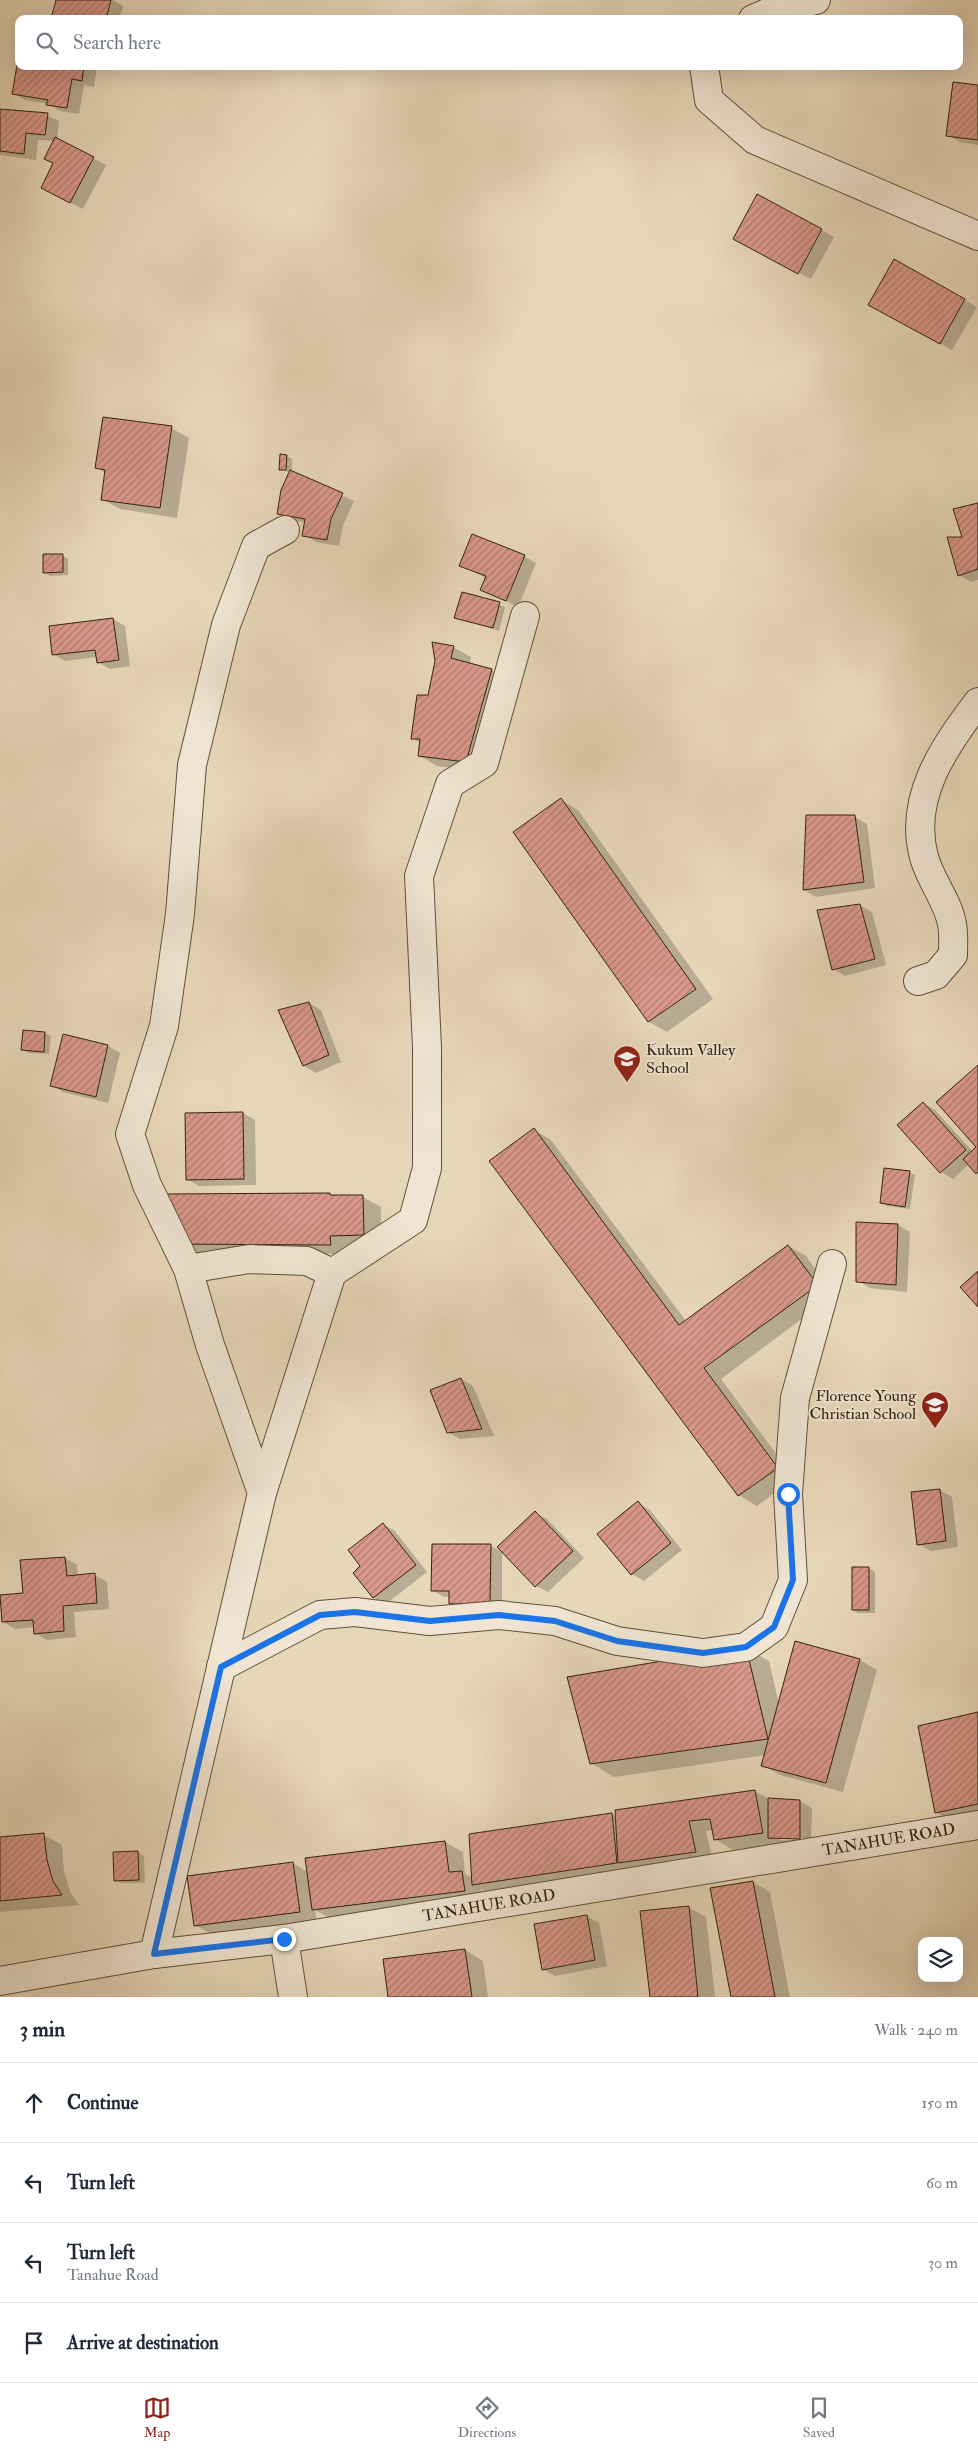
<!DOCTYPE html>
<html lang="en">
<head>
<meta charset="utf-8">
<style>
  :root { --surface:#fff; --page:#f6f6f7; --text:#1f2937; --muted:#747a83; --line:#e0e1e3; --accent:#8f2418 }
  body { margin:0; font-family:"IM FELL Double Pica",serif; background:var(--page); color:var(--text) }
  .controls { position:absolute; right:15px; bottom:15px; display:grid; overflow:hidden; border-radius:10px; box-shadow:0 5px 20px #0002 }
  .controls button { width:45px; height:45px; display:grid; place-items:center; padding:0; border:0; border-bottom:1px solid var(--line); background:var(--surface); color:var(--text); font:25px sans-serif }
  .stop { position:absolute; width:15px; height:15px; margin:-11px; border:4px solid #1a73e8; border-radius:50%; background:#fff }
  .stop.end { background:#1a73e8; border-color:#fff; box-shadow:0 1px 5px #0008 }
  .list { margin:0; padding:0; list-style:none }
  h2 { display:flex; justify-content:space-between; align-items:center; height:65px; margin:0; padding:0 20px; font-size:21px }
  h2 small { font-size:16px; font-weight:400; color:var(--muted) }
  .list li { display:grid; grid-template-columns:32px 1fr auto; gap:15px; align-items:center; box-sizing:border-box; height:80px; padding:0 20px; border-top:1px solid var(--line) }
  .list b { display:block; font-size:19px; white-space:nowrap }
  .list p { margin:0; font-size:16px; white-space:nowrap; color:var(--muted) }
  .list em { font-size:16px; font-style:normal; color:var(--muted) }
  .icon { flex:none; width:28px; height:28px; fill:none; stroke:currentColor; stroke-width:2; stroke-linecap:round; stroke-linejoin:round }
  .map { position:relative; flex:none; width:978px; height:1997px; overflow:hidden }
  .search { position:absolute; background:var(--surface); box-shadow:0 5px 20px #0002; left:15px; right:15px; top:15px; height:55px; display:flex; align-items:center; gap:12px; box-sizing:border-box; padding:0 18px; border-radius:10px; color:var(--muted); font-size:19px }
  .sheet { height:385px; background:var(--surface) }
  nav { display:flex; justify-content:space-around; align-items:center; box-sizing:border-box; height:70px; border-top:1px solid var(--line); background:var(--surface); font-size:14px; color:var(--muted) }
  nav a { display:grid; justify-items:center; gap:2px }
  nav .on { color:var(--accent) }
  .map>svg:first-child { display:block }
  .shadow { fill:#0003; fill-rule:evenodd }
  .building { fill:url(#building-hatch); stroke:#32230c }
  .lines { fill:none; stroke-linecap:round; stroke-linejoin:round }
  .minor-casing { stroke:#5f5037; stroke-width:30 }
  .minor { stroke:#efe5d2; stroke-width:28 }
  .route { stroke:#1a73e8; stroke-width:6 }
  .labels { text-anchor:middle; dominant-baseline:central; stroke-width:4; stroke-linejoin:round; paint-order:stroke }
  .poi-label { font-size:16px; fill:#32230c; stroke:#efe5d2; text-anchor:start }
  .street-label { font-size:16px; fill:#32230c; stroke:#efe5d2 }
</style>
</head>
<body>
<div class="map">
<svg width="978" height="1997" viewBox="0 0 978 1997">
  <defs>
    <pattern id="building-hatch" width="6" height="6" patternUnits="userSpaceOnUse" patternTransform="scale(1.25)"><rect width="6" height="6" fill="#d9988b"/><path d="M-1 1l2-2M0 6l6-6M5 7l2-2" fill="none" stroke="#b17c70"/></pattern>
  </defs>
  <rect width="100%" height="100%" fill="#e7d7b9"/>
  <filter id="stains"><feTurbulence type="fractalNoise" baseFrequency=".004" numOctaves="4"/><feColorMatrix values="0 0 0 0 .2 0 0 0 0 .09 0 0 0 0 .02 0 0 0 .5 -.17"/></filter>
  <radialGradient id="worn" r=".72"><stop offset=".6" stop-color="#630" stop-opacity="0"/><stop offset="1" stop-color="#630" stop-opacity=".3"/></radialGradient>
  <!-- shadow -->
  <path class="shadow" d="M58 0H113L123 6 120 19H52Z
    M19 66H97L94 87 84 85 79 114 60 111 48 104 25 100 13 93Z
    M978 87V145L960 142 948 135Z
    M0 110 47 115 59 121 57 140 106 165 83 209 55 195V141L38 140 36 160 0 155Z
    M758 195 834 237 811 279 746 245Z
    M895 261 977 307 952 350 870 304Z
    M171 428 189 438 177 518 120 509 102 499 106 473 96 468Z
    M287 456 292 459V472L354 501 343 526 339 546 316 542 304 535 306 523 290 520 278 513 290 473 280 469Z
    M978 504V580L971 582 959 575 963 538Z
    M62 555 68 559V575L50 576 44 572Z
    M524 556 536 563 518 607 482 590 486 578 461 565Z
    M463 593 505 607 499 631 456 617Z
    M113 619 125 626 130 666 110 669 98 662 97 657 65 661 53 654Z
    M453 647 471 657 470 664 491 670 509 680 483 772 437 766 420 756 421 743 413 739 429 697Z
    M561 800 578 810 713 999 667 1032 649 1022 514 832Z
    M855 817 867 824 875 888 816 897 804 890Z
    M860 905 872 912 886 965 845 976 833 969Z
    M309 1003 321 1010 341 1062 316 1073 304 1066 280 1011Z
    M24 1031 45 1033 51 1036 49 1054 28 1053 22 1049Z
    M64 1035 108 1046 120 1053 108 1103 63 1092 51 1085Z
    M978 1067V1174L969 1164 953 1179 941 1172 923 1103 935 1110 973 1152 978 1148Z
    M243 1113 255 1120 256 1185 199 1186 187 1179Z
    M534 1130 551 1140 686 1321 788 1246 806 1256 834 1295 721 1379 794 1478 757 1506 739 1495 491 1161Z
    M909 1172 915 1175 910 1209 887 1206 881 1203Z
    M330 1194 335 1197H363L381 1207V1245L348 1246V1254L187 1253 170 1243Z
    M898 1225 910 1232 907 1292 870 1288 858 1281Z
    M461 1379 473 1386 494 1436 460 1439 448 1432Z
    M940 1490 952 1497 958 1547 931 1551 918 1544Z
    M638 1503 650 1510 682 1550 644 1581 632 1574Z
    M535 1513 547 1519 584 1558 548 1592 536 1586Z
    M383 1524 395 1531 427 1572 386 1604 374 1598 355 1573 362 1567Z
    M490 1545 502 1552V1610H462L450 1603V1597H444L432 1590Z
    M65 1558 77 1565 78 1576 95 1575 107 1582 109 1609 74 1612 76 1637 47 1640 35 1633V1627L15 1629 3 1622 24 1594Z
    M869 1568 875 1572V1613H858L853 1610Z
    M746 1648 769 1661 779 1704 860 1660 877 1670 843 1792 780 1775 762 1765 765 1755 614 1777 591 1763Z
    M978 1713V1822L958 1825 936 1812Z
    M755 1791 769 1799 800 1801 812 1808 811 1845 778 1843 733 1850 716 1840 713 1830 706 1831 713 1861 491 1894 481 1889 482 1901 331 1919 315 1910 317 1922 213 1935 195 1925 293 1863 308 1872 445 1842 463 1852 465 1874 473 1878 470 1835 612 1814 616 1816V1811ZM780 1837 806 1838V1841L780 1840Z
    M44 1835 62 1845 64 1871 70 1892 79 1905 0 1912V1839Z
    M138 1852 144 1856 145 1883H121L116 1880Z
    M753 1882 770 1892 790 1997H732Z
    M688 1907 706 1917 715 1997H651Z
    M587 1916 599 1923 607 1966 555 1976 543 1969Z
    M465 1950 483 1961 488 1997H389Z"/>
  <!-- building -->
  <path class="building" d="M56 0H111L106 19H51Z
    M19 54V66H84L82 81 72 79 67 108 46 105 48 100 12 94Z
    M953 82 978 85V140L946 136Z
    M0 109 48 113 45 135 26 133 24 154 0 151Z
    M55 137 94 157 70 203 41 188 53 163 44 159Z
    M757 194 822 229 798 274 733 239Z
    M894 259 965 299 940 344 868 305Z
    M103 417 172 426 160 508 101 500 105 470 95 468Z
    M280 454 287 455 286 470H279Z
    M290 470 343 493 331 519 327 540 302 536 305 519 277 514 281 490Z
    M978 503V569L958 576 947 537H962L953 509Z
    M472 534 525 555 506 601 480 590 486 576 459 566Z
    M43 554H63V572L43 573Z
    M462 592 500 602 493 628 454 618Z
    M113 618 119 660 97 663 95 650 52 655 49 626Z
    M432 642 454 646 451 658 492 669 466 762 418 756 420 739H411L417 695H428L435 661Z
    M561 798 696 989 648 1022 513 832Z
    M806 815H855L864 882 803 890Z
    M860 904 875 959 832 970 817 910Z
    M309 1002 329 1055 303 1066 278 1010Z
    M23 1030 45 1032 44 1052 21 1050Z
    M63 1034 108 1045 96 1097 50 1086Z
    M978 1065V1172L976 1174 963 1159 976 1147 936 1102Z
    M923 1102 966 1150 940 1173 897 1125Z
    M243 1112 244 1179 186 1180 185 1113Z
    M534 1128 679 1325 788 1245 818 1285 704 1368 778 1468 738 1496 489 1161Z
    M884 1168 910 1171 905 1207 880 1203Z
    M330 1193V1195H363L364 1235 330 1236 331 1245 168 1244 164 1194Z
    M856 1222 898 1224 896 1285 856 1282Z
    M978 1271V1307L960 1287Z
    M461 1378 482 1429 447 1433 430 1390Z
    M940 1489 946 1541 917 1545 911 1492Z
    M638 1501 671 1543 631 1575 597 1534Z
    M535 1511 573 1551 535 1587 497 1547Z
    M383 1523 416 1565 373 1598 353 1573 360 1566 348 1550Z
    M432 1544H491L490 1604H449V1591H431Z
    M65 1557 67 1576 95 1573 97 1603 63 1606 64 1631 34 1634 33 1620 2 1622 0 1595 23 1593 20 1560Z
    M852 1567H869V1610H852Z
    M795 1641 860 1659 826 1783 761 1766Z
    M746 1647 768 1739 590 1764 567 1677Z
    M978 1712V1804L935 1813 918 1726Z
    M755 1790 763 1833 714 1840 710 1819 689 1821 696 1852 618 1863 615 1810Z
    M768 1798 800 1800V1839L768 1838Z
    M612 1813 617 1863 472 1885 469 1834Z
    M44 1833 47 1860 53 1881 62 1895 0 1901V1837Z
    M445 1841 449 1872 462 1871 465 1891 312 1910 305 1858Z
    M138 1851 139 1880 114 1881 113 1852Z
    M293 1862 300 1912 194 1926 187 1876Z
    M753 1881 775 1997H731L710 1888Z
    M689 1906 698 1997H650L640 1911Z
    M587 1915 595 1960 542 1970 534 1924Z
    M465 1949 472 1997H388L383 1959Z"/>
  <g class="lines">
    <!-- minor casing -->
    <g class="minor-casing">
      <g id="minor">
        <path d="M753 19 781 7 816 0"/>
        <path d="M704 66 709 100 755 140 978 236"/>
        <path d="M918 981 936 975 953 955C953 945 954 934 952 924 948 901 930 880 924 857 908 798 944 747 978 702"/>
        <path d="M188 1269 249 1259 307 1261 332 1273"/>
        <path d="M262 1493 210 1345 188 1269 147 1185 130 1134 164 1026 180 914 192 765 226 625 256 546 285 530"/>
        <path d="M221 1667 320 1615 355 1612 430 1621 499 1615 555 1621 617 1641 703 1653 746 1647 774 1627 793 1580 788 1494 795 1398 832 1264"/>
        <path d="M284 1939 293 1997"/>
        <path d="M154 1954 262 1493 332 1273 413 1220 427 1168V1047L419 876 450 784 484 763 525 616"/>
        <path id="s1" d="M0 1981 154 1954 284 1939 978 1825"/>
      </g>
    </g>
    <!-- minor -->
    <use href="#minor" class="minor"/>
  </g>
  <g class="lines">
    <!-- route -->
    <path class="route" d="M284 1939 154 1954 221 1667 320 1615 355 1612 430 1621 499 1615 555 1621 617 1641 703 1653 746 1647 774 1627 793 1580 788 1494"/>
  </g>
  <!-- icons -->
  <defs>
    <g id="school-pin" transform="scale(1.4375)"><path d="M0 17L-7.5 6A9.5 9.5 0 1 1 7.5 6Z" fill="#8f2418" stroke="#efe5d2"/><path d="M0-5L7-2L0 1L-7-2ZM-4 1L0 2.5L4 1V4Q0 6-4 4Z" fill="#fff"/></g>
  </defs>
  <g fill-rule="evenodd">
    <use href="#school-pin" x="627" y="1059"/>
    <use href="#school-pin" x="935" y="1405"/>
  </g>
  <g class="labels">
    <!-- poi labels -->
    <g class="poi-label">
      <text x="646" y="1050">Kukum Valley<tspan x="646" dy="18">School</tspan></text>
      <text x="916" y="1396" text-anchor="end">Florence Young<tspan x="916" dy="18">Christian School</tspan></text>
    </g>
    <!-- street labels -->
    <g class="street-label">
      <text stroke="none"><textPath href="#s1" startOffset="900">TANAHUE ROAD</textPath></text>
      <text stroke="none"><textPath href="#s1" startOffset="495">TANAHUE ROAD</textPath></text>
    </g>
  </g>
  <rect width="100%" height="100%" filter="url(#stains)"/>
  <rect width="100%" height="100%" fill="url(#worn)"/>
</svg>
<div class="controls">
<button><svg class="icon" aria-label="layers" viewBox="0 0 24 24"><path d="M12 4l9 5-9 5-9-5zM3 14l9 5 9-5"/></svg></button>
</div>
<div class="stop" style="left:788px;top:1494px"></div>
<div class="stop end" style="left:284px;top:1939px"></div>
<div class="search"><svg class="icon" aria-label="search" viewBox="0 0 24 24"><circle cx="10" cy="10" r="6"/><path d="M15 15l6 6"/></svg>Search here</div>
</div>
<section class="sheet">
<h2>3 min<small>Walk · 240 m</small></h2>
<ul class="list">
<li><svg class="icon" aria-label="ahead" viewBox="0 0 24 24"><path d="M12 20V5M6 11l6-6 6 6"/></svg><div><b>Continue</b></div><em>150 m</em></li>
<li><svg class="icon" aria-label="left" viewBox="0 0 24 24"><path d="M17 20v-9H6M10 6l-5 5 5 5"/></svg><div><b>Turn left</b></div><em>60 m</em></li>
<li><svg class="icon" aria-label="left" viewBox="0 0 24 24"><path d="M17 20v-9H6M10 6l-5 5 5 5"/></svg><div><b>Turn left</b><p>Tanahue Road</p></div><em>30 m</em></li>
<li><svg class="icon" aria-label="arrive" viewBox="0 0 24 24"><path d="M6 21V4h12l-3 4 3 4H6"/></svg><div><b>Arrive at destination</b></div></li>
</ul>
</section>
<nav>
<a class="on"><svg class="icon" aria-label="map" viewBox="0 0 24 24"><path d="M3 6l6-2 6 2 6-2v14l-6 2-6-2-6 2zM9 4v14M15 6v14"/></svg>Map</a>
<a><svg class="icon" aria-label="directions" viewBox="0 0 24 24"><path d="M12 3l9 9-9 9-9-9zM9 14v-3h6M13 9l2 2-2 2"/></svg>Directions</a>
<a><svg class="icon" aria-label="saved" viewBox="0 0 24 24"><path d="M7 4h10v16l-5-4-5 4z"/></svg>Saved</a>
</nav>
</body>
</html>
